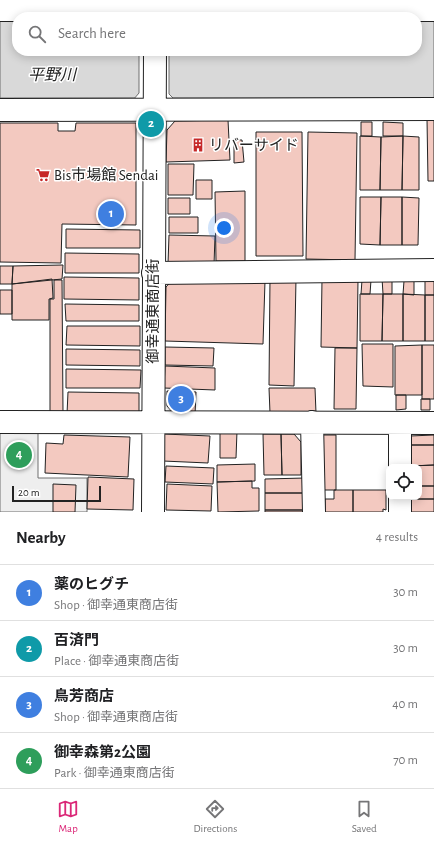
<!DOCTYPE html>
<html lang="en">
<head>
<meta charset="utf-8">
<style>
  :root { --surface:#fff; --page:#f6f6f6; --text:#202124; --muted:#757577; --line:#e0e0e0; --accent:#db2777 }
  body { margin:0; font-family:"Alegreya Sans","Noto Sans JP",sans-serif; background:var(--page); color:var(--text) }
  .controls { position:absolute; right:12px; bottom:12px; display:grid; overflow:hidden; border-radius:8px; box-shadow:0 2px 10px #0003 }
  .controls button { width:36px; height:36px; display:grid; place-items:center; padding:0; border:0; border-bottom:1px solid var(--line); background:var(--surface); color:var(--text); font:20px sans-serif }
  .scale { position:absolute; left:12px; bottom:10px; width:89px; box-sizing:border-box; padding-left:4px; border:2px solid #222; border-top:0; font-size:11px; line-height:14px; white-space:nowrap; color:#222; -webkit-text-stroke:3px #fff; paint-order:stroke }
  .you { position:absolute; left:224px; top:228px; width:14px; height:14px; margin:-10px; border:3px solid #fff; border-radius:50%; background:#1a73e8; box-shadow:0 0 0 6px #1a73e833 }
  .badge { display:grid; place-items:center; width:26px; height:26px; border-radius:50%; background:var(--accent); color:#fff; font-size:13px; font-weight:700 }
  .pin { position:absolute; translate:-50% -50%; border:2px solid #fff; box-shadow:0 1px 4px #0006 }
  .list { margin:0; padding:0; list-style:none }
  h2 { display:flex; justify-content:space-between; align-items:center; height:52px; margin:0; padding:0 16px; font-size:17px }
  h2 small { font-size:13px; font-weight:400; color:var(--muted) }
  .list li { display:grid; grid-template-columns:26px 1fr auto; gap:12px; align-items:center; box-sizing:border-box; height:56px; padding:0 16px; border-top:1px solid var(--line) }
  .list b { display:block; font-size:15px; white-space:nowrap }
  .list p { margin:0; font-size:13px; white-space:nowrap; color:var(--muted) }
  .list em { font-size:13px; font-style:normal; color:var(--muted) }
  .icon { flex:none; width:22px; height:22px; fill:none; stroke:currentColor; stroke-width:2; stroke-linecap:round; stroke-linejoin:round }
  .map { position:relative; flex:none; width:434px; height:512px; overflow:hidden }
  .search { position:absolute; background:var(--surface); box-shadow:0 2px 10px #0003; left:12px; right:12px; top:12px; height:44px; display:flex; align-items:center; gap:10px; box-sizing:border-box; padding:0 14px; border-radius:16px; color:var(--muted); font-size:15px }
  .sheet { height:276px; background:var(--surface) }
  nav { display:flex; justify-content:space-around; align-items:center; box-sizing:border-box; height:56px; border-top:1px solid var(--line); background:var(--surface); font-size:11px; color:var(--muted) }
  nav a { display:grid; justify-items:center; gap:2px }
  nav .on { color:var(--accent) }
  .map>svg:first-child { display:block }
  .green { fill:#eee; stroke:#6f6f6f }
  .water { fill:#d9d9d9; stroke:#6f6f6f }
  .pier { fill:#fff; stroke:#6f6f6f }
  .building { fill:#f3c9c0; stroke:#222 }
  .lines { fill:none; stroke-linecap:round; stroke-linejoin:round }
  .minor-casing { stroke:#222; stroke-width:24 }
  .minor { stroke:#fff; stroke-width:22 }
  .labels { text-anchor:middle; dominant-baseline:central; stroke-width:3; stroke-linejoin:round; paint-order:stroke }
  .poi-label { font-size:15px; fill:#222; stroke:#fff; text-anchor:start }
  .street-label { font-size:15px; fill:#222; stroke:#fff }
  .water-label { font-size:16px; font-style:italic; fill:#222; stroke:#fff }
</style>
</head>
<body>
<div class="map">
<svg width="434" height="512" viewBox="0 0 434 512">
  <rect width="100%" height="100%" fill="#fff"/>
  <!-- green -->
  <path class="green" d="M0 431 38 432V478H87V512H0Z"/>
  <!-- water -->
  <path class="water" d="M417 19H434V98H0V20H17V51H417Z"/>
  <!-- pier -->
  <path class="pier" d="M139 51H169V94L175 100H133L139 93Z"/>
  <!-- building -->
  <path class="building" d="M427 119H434V181H428Z
    M228 120 230 160 166 162 167 130 175 121Z
    M138 122H163V127H139Z
    M361 122H372V136H361Z
    M383 122 403 123V136H383Z
    M0 123H58V131H75L76 123H136V225L62 224 61 263 0 262Z
    M256 132H302L303 256H256Z
    M308 132 357 133 355 260 306 259Z
    M360 136 381 137 380 190H360Z
    M403 136 419 137V190H402Z
    M403 136 402 190H380L381 137Z
    M234 140H242L244 162 234 163Z
    M168 164H194L193 195H168Z
    M196 180H212V199H196Z
    M245 191V261H216L215 192Z
    M360 197H381L380 245 360 244Z
    M381 197H402V245H380Z
    M402 197 419 198 418 245H402Z
    M168 198H190V214H168Z
    M169 217H198V233H169Z
    M66 229 140 230V248H66Z
    M169 235 215 236 214 265 168 264Z
    M65 253 139 254V273H65Z
    M63 265 62 279 12 284 13 266Z
    M0 266H13L12 284H0Z
    M64 277 139 278V300L64 299Z
    M174 278 265 281 263 344 165 341 166 287Z
    M270 278H296L294 386 269 385Z
    M382 278H392V294H383Z
    M52 279 53 298 49 299V320H12V284Z
    M322 279 358 280 357 348 321 347Z
    M54 280H62L63 412H50V299H54Z
    M362 280H371L370 294H361Z
    M425 280H434V295H425Z
    M404 281H414V295L403 294Z
    M0 290H12V314H0Z
    M360 294H383L382 341H360Z
    M383 294H403V341H382Z
    M403 294 425 295V341H403Z
    M425 295H434V341H425Z
    M65 304 139 305V321H66Z
    M67 326H140V346L66 345Z
    M362 344H393V387L363 386Z
    M422 345H434V399H422Z
    M422 345V395H395V346Z
    M165 347 214 348 213 366 165 365Z
    M335 348H357L356 409H334Z
    M66 349 140 350V366L66 365Z
    M165 366 215 368V390L164 388Z
    M66 369 141 370 140 388H66Z
    M269 388H315L316 413H270Z
    M167 391 196 392 195 415H175L167 406Z
    M68 392 139 393V414H67Z
    M396 395H406V409L396 410Z
    M421 399H430V410H421Z
    M220 431H237L236 458H220Z
    M164 434 210 436 208 463 163 461Z
    M263 434H281L282 475H264Z
    M281 434H294L301 442V475H282Z
    M64 435 130 437 128 477 45 473 46 443 63 444Z
    M320 435H336V490H320Z
    M434 435V445H410V436Z
    M410 445H434V465L410 466Z
    M255 464V481L217 482V465Z
    M434 465V486H419V467L410 466Z
    M166 466 214 468 213 484 165 482Z
    M88 477 134 479 133 510 87 509Z
    M305 478V493H265V479Z
    M252 481V488H259V511L218 512 217 482Z
    M53 484 76 485 75 512H53Z
    M167 484 212 486 211 511 166 510Z
    M419 486H434V499H409V497H419Z
    M334 490H353V512H325V499H334Z
    M353 490H386V510L383 509V512H353Z
    M265 493H305V510H265Z
    M409 499H434V512H409Z
    M265 510H305V512H265Z"/>
  <g class="lines">
    <!-- minor casing -->
    <g class="minor-casing">
      <path id="minor" d="M0 10H434
        M0 110 434 109
        M153 273 434 270
        M0 422 434 423
        M312 422 314 512
        M400 423V467
        M400 497V512
        M153 512 155 51"/>
    </g>
    <!-- minor -->
    <use href="#minor" class="minor"/>
  </g>
  <!-- icons -->
  <defs>
    <g id="building-bare" transform="scale(1.08)"><path d="M-4-6H4V6H1V3H-1V6H-4ZM-2.5-4.3h1.7v1.8h-1.7ZM.8-4.3h1.7v1.8H.8ZM-2.5-1h1.7V.8h-1.7ZM.8-1h1.7V.8H.8Z" fill="#c62828" stroke="#fff" stroke-width="2.5" paint-order="stroke"/></g>
    <g id="supermarket-bare" transform="scale(1.08)"><path d="M-6-5.5h2.5l.6 2H6L4.5 2H-2.5L-4.4-4H-6ZM-1.5 3.2a1.3 1.3 0 1 0 .1 0ZM3 3.2a1.3 1.3 0 1 0 .1 0Z" fill="#c62828" stroke="#fff" stroke-width="2.5" paint-order="stroke"/></g>
  </defs>
  <g fill-rule="evenodd">
    <use href="#building-bare" x="198" y="145"/>
    <use href="#supermarket-bare" x="43" y="175"/>
  </g>
  <g class="labels">
    <!-- poi labels -->
    <g class="poi-label">
      <text x="209" y="145">リバーサイド</text>
      <text x="54" y="175">Bis市場館 Sendai</text>
    </g>
    <!-- street labels -->
    <g class="street-label">
      <text transform="translate(153 311) rotate(-90)">御幸通東商店街</text>
    </g>
    <!-- water labels -->
    <g class="water-label">
      <text x="52" y="75">平野川</text>
    </g>
  </g>
</svg>
<div class="controls">
<button><svg class="icon" aria-label="locate" viewBox="0 0 24 24"><circle cx="12" cy="12" r="6"/><path d="M12 2v4M12 18v4M2 12h4M18 12h4"/></svg></button>
</div>
<div class="scale">20 m</div>
<div class="you"></div>
<div class="pin badge" style="left:111px;top:214px;background:#3f7fe0">1</div>
<div class="pin badge" style="left:151px;top:124px;background:#0f9aa8">2</div>
<div class="pin badge" style="left:181px;top:399px;background:#3f7fe0">3</div>
<div class="pin badge" style="left:19px;top:455px;background:#2e9e5b">4</div>
<div class="search"><svg class="icon" aria-label="search" viewBox="0 0 24 24"><circle cx="10" cy="10" r="6"/><path d="M15 15l6 6"/></svg>Search here</div>
</div>
<section class="sheet">
<h2>Nearby<small>4 results</small></h2>
<ul class="list">
<li><span class="badge" style="background:#3f7fe0">1</span><div><b>薬のヒグチ</b><p>Shop · 御幸通東商店街</p></div><em>30 m</em></li>
<li><span class="badge" style="background:#0f9aa8">2</span><div><b>百済門</b><p>Place · 御幸通東商店街</p></div><em>30 m</em></li>
<li><span class="badge" style="background:#3f7fe0">3</span><div><b>鳥芳商店</b><p>Shop · 御幸通東商店街</p></div><em>40 m</em></li>
<li><span class="badge" style="background:#2e9e5b">4</span><div><b>御幸森第2公園</b><p>Park · 御幸通東商店街</p></div><em>70 m</em></li>
</ul>
</section>
<nav>
<a class="on"><svg class="icon" aria-label="map" viewBox="0 0 24 24"><path d="M3 6l6-2 6 2 6-2v14l-6 2-6-2-6 2zM9 4v14M15 6v14"/></svg>Map</a>
<a><svg class="icon" aria-label="directions" viewBox="0 0 24 24"><path d="M12 3l9 9-9 9-9-9zM9 14v-3h6M13 9l2 2-2 2"/></svg>Directions</a>
<a><svg class="icon" aria-label="saved" viewBox="0 0 24 24"><path d="M7 4h10v16l-5-4-5 4z"/></svg>Saved</a>
</nav>
</body>
</html>
